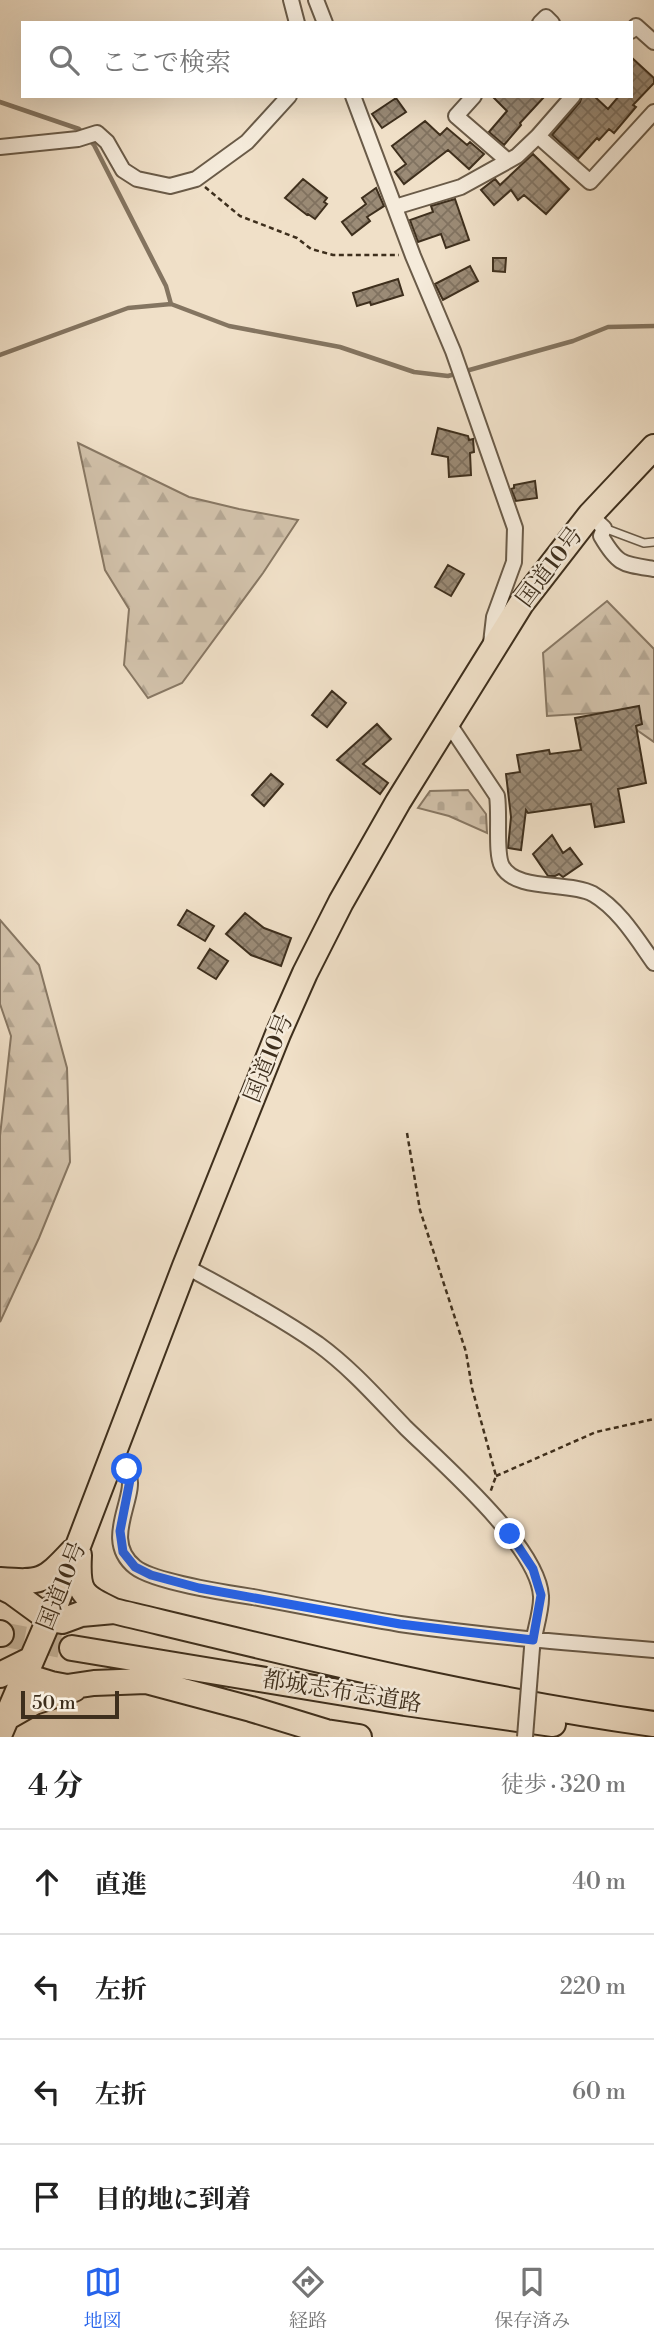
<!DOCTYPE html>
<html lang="ja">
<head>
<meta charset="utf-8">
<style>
  :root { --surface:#fff; --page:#f6f6f6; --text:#222; --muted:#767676; --line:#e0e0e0; --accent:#2563eb }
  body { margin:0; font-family:"Libre Bodoni","Noto Serif JP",serif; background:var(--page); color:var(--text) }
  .scale { position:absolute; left:21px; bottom:18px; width:98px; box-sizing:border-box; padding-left:7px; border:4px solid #3e2f1d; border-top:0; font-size:19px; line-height:24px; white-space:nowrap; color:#3e2f1d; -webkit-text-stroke:5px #f5ebdb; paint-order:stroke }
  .stop { position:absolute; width:21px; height:21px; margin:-16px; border:5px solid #2563eb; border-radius:50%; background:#fff }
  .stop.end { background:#2563eb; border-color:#fff; box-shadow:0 2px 7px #0008 }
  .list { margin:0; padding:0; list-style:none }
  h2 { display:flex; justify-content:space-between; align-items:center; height:91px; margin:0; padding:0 28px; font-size:30px }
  h2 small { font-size:23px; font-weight:400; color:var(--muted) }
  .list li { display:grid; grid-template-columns:46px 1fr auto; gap:21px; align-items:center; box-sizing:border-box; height:105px; padding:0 28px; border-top:2px solid var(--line) }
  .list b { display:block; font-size:26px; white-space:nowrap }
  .list em { font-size:23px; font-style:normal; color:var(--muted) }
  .icon { flex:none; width:38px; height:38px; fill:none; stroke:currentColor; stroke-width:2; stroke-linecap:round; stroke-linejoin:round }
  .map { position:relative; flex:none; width:654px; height:1737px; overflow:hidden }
  .search { position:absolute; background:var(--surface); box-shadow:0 7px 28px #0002; left:21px; right:21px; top:21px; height:77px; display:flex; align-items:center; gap:18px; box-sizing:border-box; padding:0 24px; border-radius:0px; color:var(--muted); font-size:26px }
  .sheet { height:511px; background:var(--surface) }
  nav { display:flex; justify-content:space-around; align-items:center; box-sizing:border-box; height:98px; border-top:2px solid var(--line); background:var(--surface); font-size:19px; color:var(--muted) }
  nav a { display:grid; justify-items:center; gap:4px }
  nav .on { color:var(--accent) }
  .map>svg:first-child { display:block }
  .forest { fill:url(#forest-firs); stroke:#887864; stroke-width:2 }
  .cemetery { fill:url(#cemetery-stones); stroke:#887864; stroke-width:2 }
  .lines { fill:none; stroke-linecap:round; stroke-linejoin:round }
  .stream { stroke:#847561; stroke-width:4.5 }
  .building { fill:url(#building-cross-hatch); stroke:#3e2f1d; stroke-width:2 }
  .highway-tunnel { stroke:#ccbda6; stroke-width:24; stroke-dasharray:24 12; stroke-linecap:butt }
  .lane-casing { stroke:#6a5b48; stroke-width:10 }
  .street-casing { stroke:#6a5b48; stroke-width:18 }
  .highway-casing { stroke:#3e2f1d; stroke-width:28 }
  .path { stroke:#3e2f1d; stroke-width:2.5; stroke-dasharray:5 3.5; stroke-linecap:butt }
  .lane { stroke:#f5ebdb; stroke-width:7 }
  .street { stroke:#f5ebdb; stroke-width:14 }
  .highway { stroke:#f0e0c8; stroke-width:24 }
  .street-bridge-casing { stroke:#6a5b48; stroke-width:18; stroke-linecap:butt }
  .street-bridge { stroke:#f5ebdb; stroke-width:14 }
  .route { stroke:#2563eb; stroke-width:9 }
  .labels { text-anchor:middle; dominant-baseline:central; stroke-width:5; stroke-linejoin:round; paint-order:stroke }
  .street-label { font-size:23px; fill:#3e2f1d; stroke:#f5ebdb }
</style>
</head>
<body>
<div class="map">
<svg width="654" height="1737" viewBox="0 0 654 1737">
  <defs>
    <pattern id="forest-firs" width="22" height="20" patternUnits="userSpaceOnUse" patternTransform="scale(1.75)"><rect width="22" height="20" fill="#d2c2ab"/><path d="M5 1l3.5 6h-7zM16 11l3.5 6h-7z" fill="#b5a793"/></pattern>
    <pattern id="cemetery-stones" width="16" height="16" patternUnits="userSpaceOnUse" patternTransform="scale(1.75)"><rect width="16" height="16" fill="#d2c2ab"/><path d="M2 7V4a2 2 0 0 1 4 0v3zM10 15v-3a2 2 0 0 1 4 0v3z" fill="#b5a793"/></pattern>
    <pattern id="building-cross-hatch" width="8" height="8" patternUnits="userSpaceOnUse" patternTransform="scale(1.75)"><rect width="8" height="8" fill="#9b8b76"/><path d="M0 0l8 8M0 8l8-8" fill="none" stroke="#807260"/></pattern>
  </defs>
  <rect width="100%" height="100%" fill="#f0e0c8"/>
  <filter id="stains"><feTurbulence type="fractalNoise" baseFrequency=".00286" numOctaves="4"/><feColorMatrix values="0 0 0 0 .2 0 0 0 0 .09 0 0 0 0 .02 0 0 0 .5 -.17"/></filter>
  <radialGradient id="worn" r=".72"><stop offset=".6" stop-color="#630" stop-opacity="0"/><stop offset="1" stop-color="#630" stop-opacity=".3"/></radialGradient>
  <!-- forest -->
  <path class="forest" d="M78 443 189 497 239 509 298 520 263 573 182 683 148 698 124 665 129 609 105 570Z
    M607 601 654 649V742L611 712 547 716 543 653Z
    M0 920 39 965 67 1068 70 1162 39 1238 0 1322V1136L11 1036 0 1004Z"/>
  <!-- cemetery -->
  <path class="cemetery" d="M468 790 486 814 487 833 449 816 418 808 430 791Z"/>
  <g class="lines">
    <!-- stream -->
    <path class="stream" d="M0 102 79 129 94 145 166 286 171 304
      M0 355 128 308 171 304 229 326 340 347 414 372 448 376 573 341 608 327 654 326"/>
  </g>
  <!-- building -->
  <path class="building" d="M631 57 654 78V83L633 105 636 107 614 133 609 129 599 140 597 138 578 159 552 135 580 102 582 96H594L608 109 619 96H631Z
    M492 96H545L520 123 521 125 504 145 489 132 507 111Z
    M396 98 406 112 382 128 372 114Z
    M425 121 440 135 447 128 467 145 470 142 484 154 469 169 448 150 404 184 395 172 406 164 392 146Z
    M533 154 569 189 546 214 524 195 518 200 511 190 494 205 481 190 495 179 500 185Z
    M303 179 327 198 324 202 327 204 315 219 308 214 307 215 285 198Z
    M376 188 384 206 367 217 370 221 352 235 342 222 366 204 362 198Z
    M455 199 469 240 446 248 441 234 418 242 410 220 433 212 431 206Z
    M493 258H506L505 272 493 271Z
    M470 266 478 281 443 300 435 284Z
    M398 279 403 295 371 305 370 302 357 306 353 293Z
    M438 428 468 436 469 440 473 439 474 452 470 453 471 475 449 477 448 457 432 454Z
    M535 481 537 498 516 501 511 489 514 488V485Z
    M448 565 464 574 451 596 435 587Z
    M332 691 346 703 327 727 312 715Z
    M639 706 642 724 636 726 646 783 618 789 624 822 595 827 591 804 528 813 526 810 521 850 508 848 511 817 506 774 520 772 517 755 549 750 550 754 581 750 575 718Z
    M377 724 391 739 363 764 388 783 380 794 337 760Z
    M271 774 283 784 264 806 252 795Z
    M552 835 563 853 570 848 582 864 563 877 559 874 555 876H548L533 854Z
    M187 910 214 926 205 941 178 925Z
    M245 913 264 928 291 938 281 966 251 955 226 934Z
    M210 949 228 961 216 979 198 968Z"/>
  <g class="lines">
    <!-- highway-tunnel -->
    <path class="highway-tunnel" d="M1 1634 72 1648"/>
    <!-- lane casing -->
    <g class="lane-casing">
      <path id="lane" d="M604 528 644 543 654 542"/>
    </g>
    <!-- street casing -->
    <g class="street-casing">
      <path id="street" d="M291 0 297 23
        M316 0 325 23
        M540 23 546 17 552 23
        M631 31 636 26 654 42
        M353 96 413 256 453 351 515 528 514 562 494 617 491 643
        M474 96 456 116 508 161
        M538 136 573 96
        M0 147 78 139 97 133 107 142 123 170 137 179 170 186 196 179 247 142 289 96
        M395 207 461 187 517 156 538 136 590 182 654 112
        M590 515 604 528 601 536C618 565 622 564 654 569
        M447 721 497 796C500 814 495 854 502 866 516 892 569 881 593 894 619 909 637 939 654 963
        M185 1266C230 1291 276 1315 318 1344 351 1368 378 1399 406 1428 442 1463 538 1546 541 1596 542 1610 534 1633 532 1648
        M113 1457C118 1461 125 1466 128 1472 139 1497 100 1539 135 1567 154 1582 227 1593 253 1597 302 1606 351 1616 400 1624 484 1636 569 1643 654 1650"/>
    </g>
    <!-- highway casing -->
    <g class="highway-casing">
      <path id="highway" d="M79 1555C77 1593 81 1595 114 1611 293 1654 472 1699 654 1724
        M0 1580C41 1583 44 1582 72 1552
        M0 1586 12 1592 49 1619 62 1621 81 1614 114 1611
        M0 1633 1 1634
        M72 1648 405 1703 553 1724
        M0 1675 32 1659
        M25 1676 51 1684 67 1687 94 1683 146 1681 251 1709 326 1732 359 1737
        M6 1718 34 1702 74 1689
        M0 1733 57 1601 185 1266 278 1034 305 973 341 902 398 802 521 604 590 515 654 447"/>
    </g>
    <!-- path -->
    <path class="path" d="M205 187 240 216 297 238 311 249 333 255H399
      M407 1133 420 1210 466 1352 472 1388 496 1476 490 1493
      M496 1476 596 1432 654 1419"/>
    <!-- lane -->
    <use href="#lane" class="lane"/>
    <!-- street -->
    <use href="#street" class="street"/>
    <!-- highway -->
    <use href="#highway" class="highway"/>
    <!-- street-bridge casing -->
    <g class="street-bridge-casing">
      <path id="street-bridge" d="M525 1737 532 1648"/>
    </g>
    <!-- street-bridge -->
    <use href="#street-bridge" class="street-bridge"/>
  </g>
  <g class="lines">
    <!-- route -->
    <path class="route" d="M127 1469 130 1480 120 1531 123 1552 135 1567 151 1575 199 1588 400 1624 533 1640 541 1595 533 1569 510 1534"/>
  </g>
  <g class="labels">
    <!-- street labels -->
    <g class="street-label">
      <text transform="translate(550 567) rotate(-53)">国道10号</text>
      <text transform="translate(269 1058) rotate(-68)">国道10号</text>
      <text transform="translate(62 1586) rotate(-68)">国道10号</text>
      <text transform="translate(342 1692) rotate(9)">都城志布志道路</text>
    </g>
  </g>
  <rect width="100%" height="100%" filter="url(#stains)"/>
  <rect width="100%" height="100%" fill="url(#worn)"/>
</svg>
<div class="scale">50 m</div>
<div class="stop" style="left:127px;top:1469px"></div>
<div class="stop end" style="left:510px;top:1534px"></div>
<div class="search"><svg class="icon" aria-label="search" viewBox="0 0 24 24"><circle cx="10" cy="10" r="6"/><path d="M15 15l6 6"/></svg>ここで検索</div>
</div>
<section class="sheet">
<h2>4 分<small>徒歩 · 320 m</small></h2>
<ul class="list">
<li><svg class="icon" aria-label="ahead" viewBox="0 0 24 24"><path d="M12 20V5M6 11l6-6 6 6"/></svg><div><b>直進</b></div><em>40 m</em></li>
<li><svg class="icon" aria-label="left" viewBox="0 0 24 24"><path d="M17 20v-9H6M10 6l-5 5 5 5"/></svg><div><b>左折</b></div><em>220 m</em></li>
<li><svg class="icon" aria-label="left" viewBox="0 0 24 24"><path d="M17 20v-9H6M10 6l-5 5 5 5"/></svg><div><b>左折</b></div><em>60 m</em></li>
<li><svg class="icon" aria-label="arrive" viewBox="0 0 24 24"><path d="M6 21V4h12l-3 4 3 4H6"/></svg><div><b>目的地に到着</b></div></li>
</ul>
</section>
<nav>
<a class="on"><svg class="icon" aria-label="map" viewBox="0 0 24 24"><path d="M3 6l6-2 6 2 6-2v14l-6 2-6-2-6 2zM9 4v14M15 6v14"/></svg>地図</a>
<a><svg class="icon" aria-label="directions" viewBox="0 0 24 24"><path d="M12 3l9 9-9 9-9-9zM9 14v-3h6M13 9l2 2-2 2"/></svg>経路</a>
<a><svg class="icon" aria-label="saved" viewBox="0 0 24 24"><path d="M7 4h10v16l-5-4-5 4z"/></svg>保存済み</a>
</nav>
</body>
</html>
